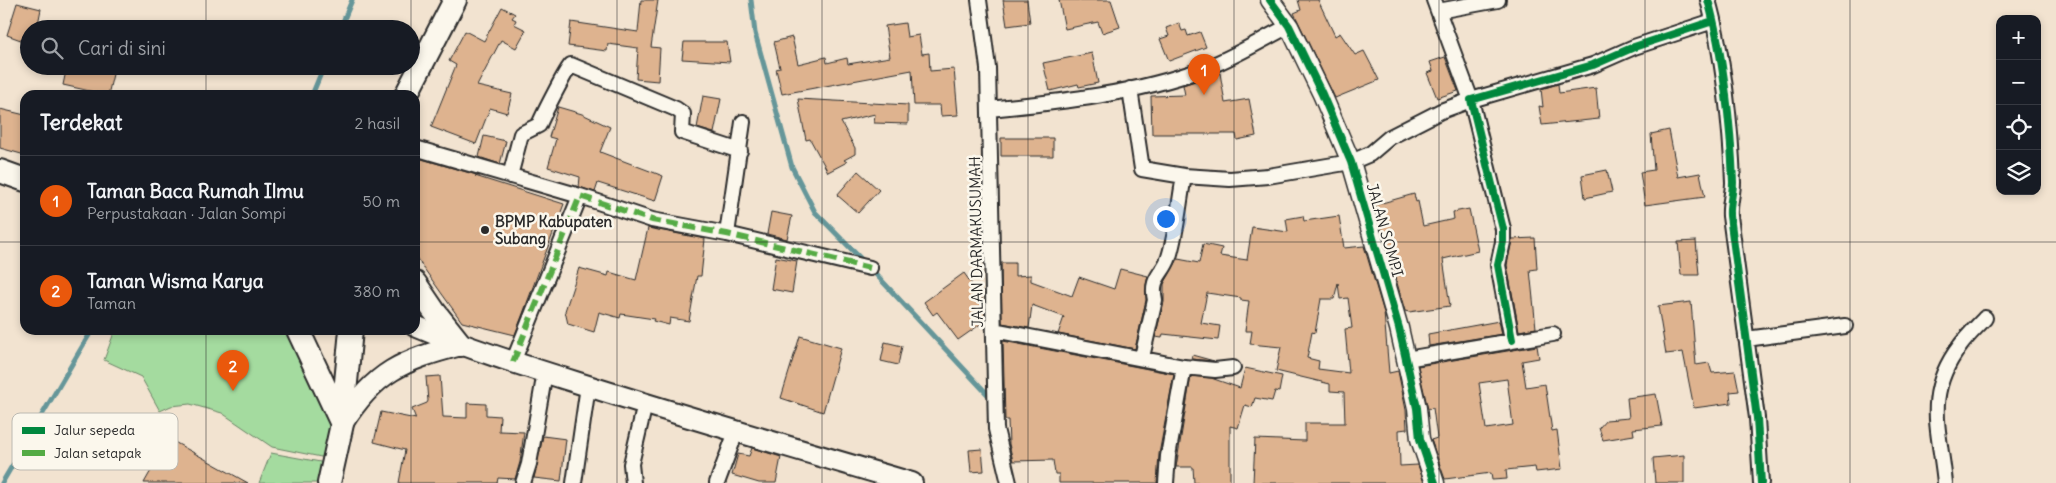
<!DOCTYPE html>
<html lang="id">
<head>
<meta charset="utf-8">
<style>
  :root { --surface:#171b24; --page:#242831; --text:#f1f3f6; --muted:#9ea1a6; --line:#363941; --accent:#ea580c }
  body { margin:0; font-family:Delius,sans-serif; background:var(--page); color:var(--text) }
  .controls { position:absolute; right:15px; top:15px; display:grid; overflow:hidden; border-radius:10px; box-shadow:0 2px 8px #0003 }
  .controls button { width:45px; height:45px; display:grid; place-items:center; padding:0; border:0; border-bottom:1px solid var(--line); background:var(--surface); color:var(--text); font:25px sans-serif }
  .you { position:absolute; left:1165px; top:218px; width:18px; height:18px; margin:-12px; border:4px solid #fff; border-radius:50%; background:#1a73e8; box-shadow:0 0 0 8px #1a73e833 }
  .badge { display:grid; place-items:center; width:32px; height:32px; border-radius:50%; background:var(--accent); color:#fff; font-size:16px; font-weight:700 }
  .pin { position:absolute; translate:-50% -41px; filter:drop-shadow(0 1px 2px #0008) }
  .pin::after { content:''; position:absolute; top:26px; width:18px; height:15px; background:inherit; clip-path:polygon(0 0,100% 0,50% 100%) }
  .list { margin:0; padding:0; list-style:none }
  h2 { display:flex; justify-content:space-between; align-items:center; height:65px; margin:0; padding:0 20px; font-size:21px }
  h2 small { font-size:16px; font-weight:400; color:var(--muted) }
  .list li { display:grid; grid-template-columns:32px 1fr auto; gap:15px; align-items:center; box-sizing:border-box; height:90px; padding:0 20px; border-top:1px solid var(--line) }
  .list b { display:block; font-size:19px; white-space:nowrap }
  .list p { margin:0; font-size:16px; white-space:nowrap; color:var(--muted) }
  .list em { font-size:16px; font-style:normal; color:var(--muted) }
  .icon { flex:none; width:28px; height:28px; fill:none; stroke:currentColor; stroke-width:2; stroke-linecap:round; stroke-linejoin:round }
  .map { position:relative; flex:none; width:2056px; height:483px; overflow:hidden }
  .search { position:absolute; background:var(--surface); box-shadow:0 2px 8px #0003; left:20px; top:20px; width:400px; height:55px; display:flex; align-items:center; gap:12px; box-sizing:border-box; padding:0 18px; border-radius:28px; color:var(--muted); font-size:19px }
  .panel { position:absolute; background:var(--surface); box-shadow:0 2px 8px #0003; left:20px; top:90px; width:400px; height:245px; border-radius:15px }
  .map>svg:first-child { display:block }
  .green { fill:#a4db9f; stroke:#688365 }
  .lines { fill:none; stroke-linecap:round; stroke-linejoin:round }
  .stream { stroke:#659699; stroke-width:5 }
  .building { fill:#deb38f; stroke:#2b2b2b; fill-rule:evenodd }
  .minor-casing { stroke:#2b2b2b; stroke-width:18 }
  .tertiary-casing { stroke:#2b2b2b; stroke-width:21 }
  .secondary-casing { stroke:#2b2b2b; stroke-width:24 }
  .primary-casing { stroke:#2b2b2b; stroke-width:26 }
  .minor { stroke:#fbf7ec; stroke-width:14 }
  .tertiary { stroke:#fbf7ec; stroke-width:18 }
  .secondary { stroke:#fbf7ec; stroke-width:20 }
  .primary { stroke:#fbf7ec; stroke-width:22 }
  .quiet { stroke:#54ab44; stroke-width:6; stroke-dasharray:12 6; stroke-linecap:butt }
  .cycleway-casing { stroke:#fbf7ec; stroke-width:11 }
  .cycleway { stroke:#00873e; stroke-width:8 }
  .grid { fill:none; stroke:#2b2b2b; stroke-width:1; stroke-opacity:0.55 }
  .poi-dot { fill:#2b2b2b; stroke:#fbf7ec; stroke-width:2 }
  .labels { text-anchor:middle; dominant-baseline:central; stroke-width:5; stroke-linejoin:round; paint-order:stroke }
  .poi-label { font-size:15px; font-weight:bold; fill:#2b2b2b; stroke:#fbf7ec; text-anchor:start }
  .street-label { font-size:15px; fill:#2b2b2b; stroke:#fbf7ec }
  .key { fill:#fbf7ec; stroke:#bdbab2; stroke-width:1 }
  .key-label { font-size:14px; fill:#2b2b2b }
</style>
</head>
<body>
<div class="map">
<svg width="2056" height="483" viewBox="0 0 2056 483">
  <rect width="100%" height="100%" fill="#f2e3d0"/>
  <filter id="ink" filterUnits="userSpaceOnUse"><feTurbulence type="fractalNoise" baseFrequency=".02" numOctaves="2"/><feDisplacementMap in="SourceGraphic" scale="10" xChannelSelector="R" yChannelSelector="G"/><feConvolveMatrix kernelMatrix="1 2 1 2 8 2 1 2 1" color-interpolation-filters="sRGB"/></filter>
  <g filter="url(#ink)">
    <!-- green -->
    <path class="green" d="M115 330H286L293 339 333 424 326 458 272 447 222 413 190 404 171 406 160 411 141 377 104 360Z
      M271 453 326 463 322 483H259Z"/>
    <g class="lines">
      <!-- stream -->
      <path class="stream" d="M751 0 755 33 792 167 815 212 865 263
        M340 29 352 0
        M312 95 324 66
        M871 269 991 398
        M2 483 92 330"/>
    </g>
    <!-- building -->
    <path class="building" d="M641 0H658L651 47 660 48 658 81 636 79 638 48 608 44 607 51 568 46 571 22 638 32Z
      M1003 0H1027L1030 23 1007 26Z
      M1059 0H1111L1120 27 1102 33 1098 22 1065 29Z
      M1298 0H1318L1335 36 1340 33 1355 55 1364 51 1379 80 1335 98 1294 13 1301 10Z
      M17 3 41 9 37 29H29V43L7 35Z
      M502 7 515 14 512 18 516 20 514 24 526 30 516 48 501 40 477 86 512 94 507 113 490 108 476 144 431 127 456 65 449 61 465 31 484 41Z
      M905 23 907 37 919 35 922 54 929 53 930 71 954 69 958 115 941 116 940 105H914L912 70 782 94 776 69 780 68 774 42 792 37 798 64 826 57 827 63 847 58 848 64 890 57 885 26Z
      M1179 23 1182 31 1186 30 1188 36 1200 32 1206 47 1169 61 1160 39 1169 36 1166 28Z
      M684 42H727L730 62 682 59Z
      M1092 53 1098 83 1079 87 1078 84 1050 91 1043 63Z
      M1445 57 1458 91 1437 98 1427 73 1433 71 1430 62Z
      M67 66H115L108 95 63 85Z
      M1220 73 1225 103 1249 99 1256 136 1237 140 1236 134H1152L1151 96 1185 95 1183 85Z
      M1558 84 1559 93 1596 88 1599 119 1542 125 1539 106 1543 107 1541 89Z
      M703 96 721 99 714 133 697 128Z
      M798 99 908 105V124L874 123 875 114 841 122 855 148V154L844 160 847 162 828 172 810 139 806 140Z
      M558 107 582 114 610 127 600 152 663 176 655 201 598 183 595 192 579 187 580 177 548 167 556 139 549 137Z
      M0 109 25 115V155L0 148Z
      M1669 130 1678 177 1700 173 1705 197 1645 205 1640 172 1654 170 1651 134Z
      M484 136 506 141 500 164 479 157Z
      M1001 138H1053V156H1001Z
      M415 157 480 176H475L564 204 515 335 462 322 415 256Z
      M1607 170 1612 192 1585 198 1582 175Z
      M858 171 879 190 858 213 837 195Z
      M1414 194 1416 202 1418 201 1423 226 1454 219 1453 212 1469 209 1478 251 1443 259 1450 306 1409 312 1405 311 1375 205Z
      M771 212 792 216 787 239 767 234Z
      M1303 216 1304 221 1339 216 1344 248 1364 246 1384 313 1389 373 1398 371 1406 410 1407 429 1399 430 1400 466 1418 465 1424 483H1253L1255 439 1305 441V423H1345L1344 392 1330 391V384L1276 371 1281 347 1250 344 1252 331H1245L1249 301 1241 300V298L1207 293 1201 323 1220 326 1218 340 1163 334 1162 338 1155 337 1164 302V284L1178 259 1199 263 1203 244 1222 248 1220 256 1247 260 1252 227 1288 232 1286 219ZM1338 283 1340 299 1348 298 1352 328 1345 329 1349 373 1318 369 1319 361 1307 358 1312 332 1315 333 1321 299H1334Z
      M648 228 705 239 701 276H697L689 321 670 318 669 325 653 321 654 319 621 314 620 318 599 312 594 332 568 324 565 311 579 268 608 276 609 272 636 280Z
      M1535 238 1537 269 1530 270 1536 328 1519 331 1507 265 1512 239Z
      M1696 241 1699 275H1681L1678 242Z
      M776 257 797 261 792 293 771 289Z
      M1001 263H1015V276L1031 275V281L1072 296 1079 277 1114 289 1120 269 1148 276 1146 285V300L1135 349 1058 334 1064 317 1032 305 1029 328 1002 323Z
      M964 273 984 301 985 321 958 340 937 312 933 315 924 302Z
      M1691 302 1696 365 1709 363 1712 373 1735 371 1739 391 1730 392 1731 403 1694 408 1683 352 1666 354 1658 306Z
      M1499 321 1502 334 1429 346 1428 334Z
      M800 336 841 348 823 412 781 398Z
      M1003 341 1174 374 1159 454 1157 483H1059V474H1055L1053 460 1013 461 1009 444 1008 420H1005Z
      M885 342 902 346 898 365 881 361Z
      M1537 346 1539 358 1522 361 1526 387 1545 384 1552 431 1557 430 1562 469 1536 472 1535 467 1506 470 1507 479 1492 480 1491 473 1445 479 1431 440 1437 438 1433 408 1428 409 1418 366ZM1507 379 1513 425 1486 429 1479 383Z
      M1192 355 1214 361 1191 359Z
      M1245 368 1282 376 1279 392 1275 391 1272 401 1255 398 1252 407 1245 405 1238 428 1230 426V483H1194L1193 467H1176L1191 376 1211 378 1240 388Z
      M440 376 443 417 467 418V403L486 404V415L500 416 499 431 524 432 520 462 515 479 498 478 497 483H399L405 450 374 442 381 412 416 419 412 409 427 403 428 401 426 377Z
      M1656 394 1662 426 1633 429 1634 435 1603 440 1599 428 1606 420 1629 418 1627 398Z
      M543 436 566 439 561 481 534 478Z
      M169 439 248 483H144Z
      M752 448 781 457 776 483H759L732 475 738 454 749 456Z
      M982 449 984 471 971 472 969 450Z
      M1684 455V483H1655L1653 458Z"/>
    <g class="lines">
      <!-- minor casing -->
      <g class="minor-casing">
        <path id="minor" d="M979 0 988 68 996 429 1009 483
          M1708 0C1723 53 1731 127 1733 182 1733 194 1729 204 1730 216L1757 418 1761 483
          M1438 11 1498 0
          M1130 89 1142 169 1184 176C1179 203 1177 231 1169 257 1163 275 1150 277 1155 300L1142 357
          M989 109C1061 102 1135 94 1203 69 1233 58 1261 40 1289 26
          M415 148 580 196 652 220 727 234 870 268
          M510 176 521 134 539 125C542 117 567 68 571 65L676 109 683 114 682 132 740 151
          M1184 176 1230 179 1268 176 1351 162 1370 154 1390 137 1441 111 1471 100 1434 0
          M727 234 743 122
          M994 330 1184 367 1215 370 1233 368
          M1746 339 1845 326
          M1512 340 1498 265 1503 242V229L1471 100 1593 65 1634 47 1713 21
          M1406 359 1553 334
          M513 362 580 196
          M523 483 529 464 545 372
          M574 483 588 386
          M633 483 631 464 645 404
          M717 483 736 432
          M1166 483 1168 456 1184 367
          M1945 483C1940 430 1923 395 1960 346 1967 336 1977 327 1985 318"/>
      </g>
      <!-- tertiary casing -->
      <g class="tertiary-casing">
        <path id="tertiary" d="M1270 0 1289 26 1322 94 1351 162 1399 328 1417 408 1420 439 1435 483"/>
      </g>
      <!-- secondary casing -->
      <g class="secondary-casing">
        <path id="secondary" d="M415 326C477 352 541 371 604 391 707 423 809 453 912 483
          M342 424C374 372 403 360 461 345"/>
      </g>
      <!-- primary casing -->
      <g class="primary-casing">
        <path id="primary" d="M406 95 455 0
          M0 171 25 180
          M415 283 434 311 461 345
          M298 330 342 424
          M329 483 342 424 351 330"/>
      </g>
      <!-- minor -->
      <use href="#minor" class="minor"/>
      <!-- tertiary -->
      <use href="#tertiary" class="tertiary"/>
      <!-- secondary -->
      <use href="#secondary" class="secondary"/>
      <!-- primary -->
      <use href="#primary" class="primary"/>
      <!-- quiet -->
      <path class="quiet" d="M513 362 580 196 652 220 727 234 870 268"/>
      <!-- cycleway casing -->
      <g class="cycleway-casing">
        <path id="cycleway" d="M1270 0 1289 26 1322 94 1351 162 1399 328 1417 408 1420 439 1435 483
          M1708 0C1723 53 1731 127 1733 182 1733 194 1729 204 1730 216L1757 418 1761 483
          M1512 340 1498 265 1503 242V229L1471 100 1593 65 1634 47 1713 21"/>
      </g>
      <!-- cycleway -->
      <use href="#cycleway" class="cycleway"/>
    </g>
  </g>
  <!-- grid -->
  <path class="grid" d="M206 0V29M411 0V29M617 0V483M822 0V483M1028 0V483M1234 0V483M1439 0V483M1645 0V483M1850 0V483M206 66V95M411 66V95M0 242H25M415 242H2056M206 330V483M411 330V483"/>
  <!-- markers -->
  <circle class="poi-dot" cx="485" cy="230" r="5"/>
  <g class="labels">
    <!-- poi labels -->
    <g class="poi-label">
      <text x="495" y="221">BPMP Kabupaten<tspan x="495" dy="17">Subang</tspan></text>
    </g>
    <!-- street labels -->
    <g class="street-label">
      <text transform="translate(1385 230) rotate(74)">JALAN SOMPI</text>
      <text transform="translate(976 242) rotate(-91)">JALAN DARMAKUSUMAH</text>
    </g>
  </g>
  <!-- legend -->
  <rect x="12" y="413" width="166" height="57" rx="8" class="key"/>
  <rect x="22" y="427" width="23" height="7" fill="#00873e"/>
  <rect x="22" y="450" width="23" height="6" fill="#54ab44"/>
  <g class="key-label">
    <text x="54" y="435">Jalur sepeda</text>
    <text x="54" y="458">Jalan setapak</text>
  </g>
</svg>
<div class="controls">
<button>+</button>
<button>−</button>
<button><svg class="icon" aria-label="locate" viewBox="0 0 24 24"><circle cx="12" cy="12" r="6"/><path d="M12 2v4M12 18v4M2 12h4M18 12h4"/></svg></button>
<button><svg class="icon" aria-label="layers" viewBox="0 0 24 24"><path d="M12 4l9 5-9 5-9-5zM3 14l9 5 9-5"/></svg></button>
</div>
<div class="you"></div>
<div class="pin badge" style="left:1204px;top:95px">1</div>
<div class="pin badge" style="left:233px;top:391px">2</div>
<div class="search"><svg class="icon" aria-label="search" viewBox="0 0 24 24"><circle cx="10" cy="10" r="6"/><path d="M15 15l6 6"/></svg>Cari di sini</div>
<section class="panel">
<h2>Terdekat<small>2 hasil</small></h2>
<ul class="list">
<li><span class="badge">1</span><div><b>Taman Baca Rumah Ilmu</b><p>Perpustakaan · Jalan Sompi</p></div><em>50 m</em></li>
<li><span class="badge">2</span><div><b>Taman Wisma Karya</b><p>Taman</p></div><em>380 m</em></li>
</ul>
</section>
</div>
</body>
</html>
